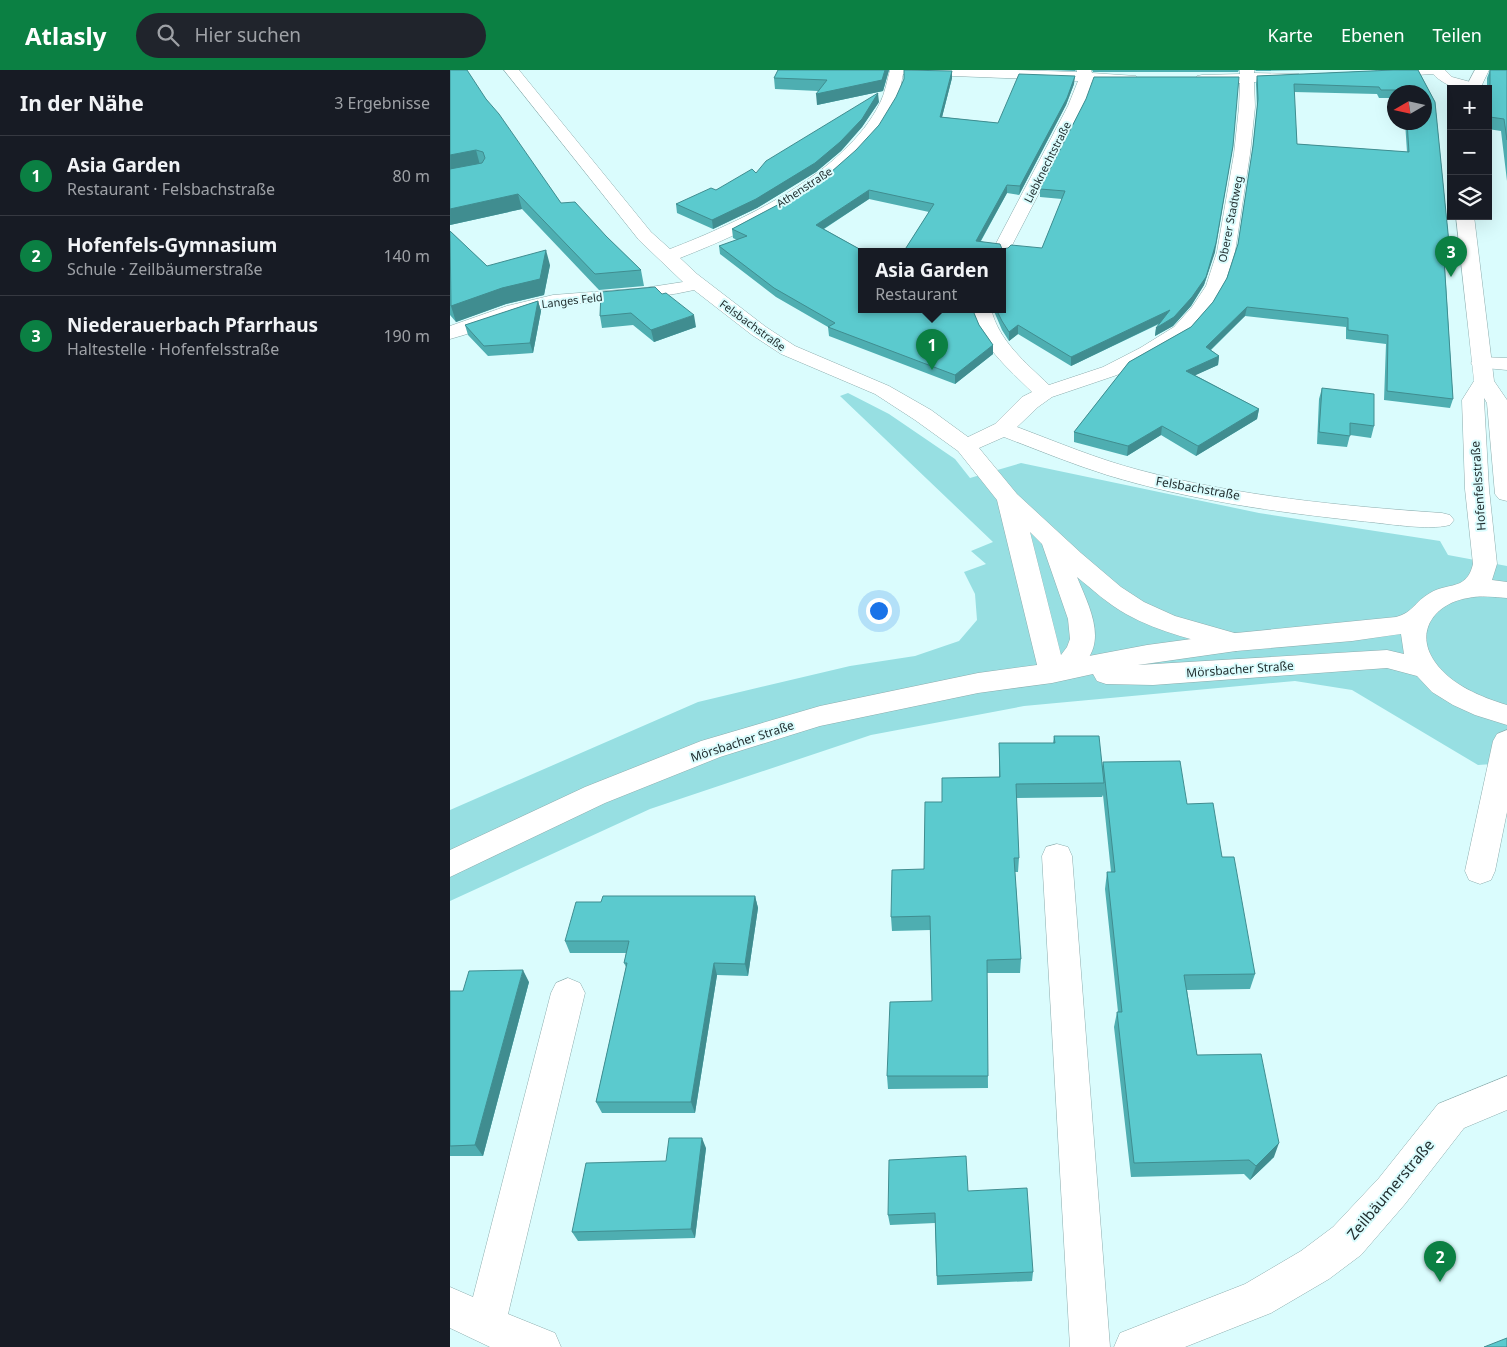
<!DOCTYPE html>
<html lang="de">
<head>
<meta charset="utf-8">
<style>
  :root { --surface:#171b24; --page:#20242c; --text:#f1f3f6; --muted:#9ea1a6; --line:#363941; --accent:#0b8043 }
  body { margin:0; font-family:"Noto Sans",sans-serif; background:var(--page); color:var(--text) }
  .controls { position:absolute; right:15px; top:15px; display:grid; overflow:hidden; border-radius:0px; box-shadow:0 5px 20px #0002 }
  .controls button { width:45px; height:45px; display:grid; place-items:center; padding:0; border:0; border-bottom:1px solid var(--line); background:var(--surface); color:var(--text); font:25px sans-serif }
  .compass { position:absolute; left:937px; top:15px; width:45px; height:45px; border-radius:50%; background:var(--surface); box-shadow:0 5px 20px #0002; rotate:261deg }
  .you { position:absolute; left:428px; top:540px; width:18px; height:18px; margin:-12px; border:4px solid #fff; border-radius:50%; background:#1a73e8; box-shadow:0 0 0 8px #1a73e833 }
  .badge { display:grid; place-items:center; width:32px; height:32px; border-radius:50%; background:var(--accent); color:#fff; font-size:16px; font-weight:700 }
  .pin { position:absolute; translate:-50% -41px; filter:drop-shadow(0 1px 2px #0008) }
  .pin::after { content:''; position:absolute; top:26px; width:18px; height:15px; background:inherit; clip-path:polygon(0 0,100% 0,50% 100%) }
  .popup { position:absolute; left:408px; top:178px; width:148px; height:65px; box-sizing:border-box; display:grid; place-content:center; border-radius:0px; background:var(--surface); filter:drop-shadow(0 1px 4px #0005); font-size:16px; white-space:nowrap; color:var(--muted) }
  .popup b { font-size:19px; color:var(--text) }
  .popup::after { content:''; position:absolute; left:50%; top:100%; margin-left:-10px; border:10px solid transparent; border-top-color:var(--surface) }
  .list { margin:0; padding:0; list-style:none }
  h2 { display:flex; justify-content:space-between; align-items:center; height:65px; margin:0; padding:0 20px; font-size:21px }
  h2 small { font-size:16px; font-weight:400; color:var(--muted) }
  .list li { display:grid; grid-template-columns:32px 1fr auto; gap:15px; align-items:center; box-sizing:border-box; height:80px; padding:0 20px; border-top:1px solid var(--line) }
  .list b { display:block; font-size:19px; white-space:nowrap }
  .list p { margin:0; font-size:16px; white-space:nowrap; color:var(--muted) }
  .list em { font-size:16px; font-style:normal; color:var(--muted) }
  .icon { flex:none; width:28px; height:28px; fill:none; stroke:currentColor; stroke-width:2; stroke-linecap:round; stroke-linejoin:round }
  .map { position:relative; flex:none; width:1057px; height:1277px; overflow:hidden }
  header { display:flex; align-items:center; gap:30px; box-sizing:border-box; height:70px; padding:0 25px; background:var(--accent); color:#fff }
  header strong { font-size:24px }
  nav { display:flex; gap:28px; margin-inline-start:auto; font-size:18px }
  .search { width:350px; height:45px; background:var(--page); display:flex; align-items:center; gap:12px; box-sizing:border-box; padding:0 18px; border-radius:28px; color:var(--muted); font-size:19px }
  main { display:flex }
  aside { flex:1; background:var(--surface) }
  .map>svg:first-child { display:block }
  .green { fill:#97dfe2 }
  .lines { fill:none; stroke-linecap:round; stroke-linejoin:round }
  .minor-casing { stroke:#8dadae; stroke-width:1 }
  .major-casing { stroke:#8dadae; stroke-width:1 }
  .minor { fill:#fff; fill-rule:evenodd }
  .major { fill:#fff; fill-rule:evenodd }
  .wall { fill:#4eaeb1; fill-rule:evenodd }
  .shaded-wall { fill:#408d90 }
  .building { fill:#5bcace; stroke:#408d90; fill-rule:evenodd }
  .labels { text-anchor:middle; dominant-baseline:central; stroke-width:4; stroke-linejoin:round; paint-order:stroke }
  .far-street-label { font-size:11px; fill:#222f30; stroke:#dafcfd }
  .street-label { font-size:12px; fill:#222f30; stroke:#dafcfd }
  .near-street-label { font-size:15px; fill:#222f30; stroke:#dafcfd }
</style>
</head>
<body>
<header>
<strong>Atlasly</strong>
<div class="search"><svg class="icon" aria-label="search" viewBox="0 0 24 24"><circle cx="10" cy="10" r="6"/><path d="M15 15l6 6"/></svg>Hier suchen</div>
<nav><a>Karte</a><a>Ebenen</a><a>Teilen</a></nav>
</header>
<main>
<aside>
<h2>In der Nähe<small>3 Ergebnisse</small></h2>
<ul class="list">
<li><span class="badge">1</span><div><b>Asia Garden</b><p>Restaurant · Felsbachstraße</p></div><em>80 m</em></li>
<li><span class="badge">2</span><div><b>Hofenfels-Gymnasium</b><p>Schule · Zeilbäumerstraße</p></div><em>140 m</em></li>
<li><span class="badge">3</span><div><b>Niederauerbach Pfarrhaus</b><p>Haltestelle · Hofenfelsstraße</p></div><em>190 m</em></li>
</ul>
</aside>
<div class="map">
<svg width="1057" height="1277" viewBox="0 0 1057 1277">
  <rect width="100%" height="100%" fill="#dafcfd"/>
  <!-- green -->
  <path class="green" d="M398 323 439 344 505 389 520 408 571 393 809 443 990 471 998 485 1057 496V693L1028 695 902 620 845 611 574 636 421 665 200 739 0 831V740L248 632 400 596 465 586 509 571 527 550 525 524 514 502 536 494 521 481 543 472 390 326Z"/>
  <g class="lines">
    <!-- minor casing -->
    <g class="minor-casing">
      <path id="minor" d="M54 0H69L201 162 220 179C290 152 395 104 430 33 435 23 437 11 440 0H565L627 2V0H641L642 3 686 6 688 9 686 12 681 13 642 12 634 36 557 185 552 186V181H542L618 36 628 11 453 4C451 13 450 24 445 33 408 111 306 158 230 188L247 204 316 257 345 276 439 316 481 340 518 367 545 354 572 327 582 322C559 299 527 273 523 239H541C549 271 575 292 599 315L653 297 690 278 724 257 742 237 756 216 767 182 784 84 789 37 790 13H752L747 12 745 9 747 6 752 5 790 4V0H804V3L849 4 851 7 849 10 844 11 804 12 805 37 800 84 785 182 774 216 760 240 738 265 704 286 667 305 602 327 588 337 567 357C607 372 647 389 689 400 787 426 891 436 992 443L1000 445 1004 450 1000 455C978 461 934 453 910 451 825 442 739 430 657 405 622 394 588 380 554 367L529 378 567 424 631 483 671 517 694 532 725 546 795 566 799 572 795 578 786 581C749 571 710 563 676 544 658 534 643 520 627 507 641 541 662 579 621 604 611 610 605 613 593 610L589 603 547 430 508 381 465 350 425 324 331 284 302 265 244 220C198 231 150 229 103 237 67 243 35 260 0 269V256L57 236 103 225 194 218 233 212 189 170ZM580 462 592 474 618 549 620 569 617 577 611 585Z
        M927 0H995L1002 7 1028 14 1030 17 1029 19C1010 19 997 18 983 4L932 7 927 6 925 3Z
        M1031 287 1057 288V300L1024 297 1021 293 1024 289Z
        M1057 660V742L1045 801 1041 810 1030 814 1019 810 1015 801 1043 671 1047 664Z
        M607 774 618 777 622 786 660 1277H620L592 786 596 777Z
        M118 908 130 913 135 923 58 1244 105 1263 111 1277H40L0 1258V1217L23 1227 101 923 106 913Z
        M1057 1006V1040L1014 1058 955 1134 911 1185 879 1209 821 1243 735 1277H664L670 1263 795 1214 851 1181 883 1157 929 1108 988 1034Z"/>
    </g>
    <!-- major casing -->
    <g class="major-casing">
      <path id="major" d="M1025 0H1039L1030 19H1015Z
        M1006 146H1024L1044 311 1057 330V431L1049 429 1045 424 1037 333 1034 328V330L1039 419 1047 494 1042 510 1057 512V528C1044 527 1031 525 1018 528 986 533 963 561 985 592 1001 615 1031 627 1057 635V655L1025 645 1003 635 982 622 967 606 937 598 703 615 656 614 647 611 643 604 602 613 528 623 370 656 270 687 155 733 0 807V780L135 717 251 671 370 636 528 603 602 593 697 575 786 563 946 547C964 542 964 532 980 523 989 517 1001 517 1010 513 1018 509 1021 502 1023 494L1015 419 1012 330 1024 311ZM951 564 954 584 937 580 688 595 786 581 902 571Z"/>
    </g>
    <!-- minor -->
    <use href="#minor" class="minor"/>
    <!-- major -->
    <use href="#major" class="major"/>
  </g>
  <!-- wall -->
  <path class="wall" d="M0 0 36 29 111 133 156 166 191 200 194 216 149 220 72 139 0 155Z
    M328 0H439L433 21 367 35 368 21 325 19 324 8Z
    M598 0H626L625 1Z
    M642 0H789L788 2H643Z
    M805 0H862L806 1Z
    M943 0H968L985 32 999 173 996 182H994L1003 329 1000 338 934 330 936 274 896 269V257L795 246 761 280 769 286 768 295 745 305 809 339 807 349 746 386 711 365 677 386 624 372V362L679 292 741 257 763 232 777 208 788 174 802 84 807 37 806 14 807 6ZM844 22 927 24 929 28H944V22H974V52H955L957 82 847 74Z
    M1040 0H1057V111L1051 61 1038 59V19H1037V8Z
    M502 1V8L492 47 548 53 624 14 616 35 569 125 557 123 531 171 552 179 592 178 612 129 590 127V119L636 29 765 182 754 215 741 236 723 256 705 266 706 258 709 254 621 296 568 264 559 271 552 260 543 239H552V181H454L479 142 419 129 374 159 524 243 529 255 543 275V284L505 314 379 266 378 257 326 227 270 184 269 176 287 170 283 168 282 159 352 122 381 102Z
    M429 32 412 57 391 81 366 102 307 138 263 159 227 143 226 134 266 120 306 103Z
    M0 161 37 196 100 195 94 225 56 234 6 252 0 245Z
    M151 222 246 257 204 272 183 255 152 258 150 246Z
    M88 231 91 241 83 283 38 286 18 265 15 255Z
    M872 318 924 356 921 368 900 365 897 377 867 374 869 329Z
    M604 666 652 697 653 692 737 734 772 787 805 904 800 919 737 920 747 985 824 1087 800 1110 794 1104 681 1107 664 957 667 942H668L655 819 657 802H661L653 725 652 727 566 728 569 788 568 802H565L571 889 570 903H537L538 1018 438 1019 437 1006 482 931 481 860 442 861 441 847 474 799 492 732 549 707V673H603Z
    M305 826 308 838 298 906 267 905 245 1043H152L146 1032 176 897 174 893 176 883H120L115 871 151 832Z
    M79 912 33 1086H0V921H13Z
    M256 1078 245 1168 128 1171 122 1162 216 1091Z
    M518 1121 583 1202 582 1211 487 1215 485 1153 440 1155 438 1145Z"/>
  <!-- shaded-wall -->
  <path class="shaded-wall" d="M435 0H439L433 21 367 35 366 24Z
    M502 1V8L490 55V47Z
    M625 6 624 14 616 35 569 125 570 116Z
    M428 23 429 32 412 57 391 81 366 102 307 138 263 159 262 150Z
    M783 76 765 182 754 215 741 236 723 256 705 266 706 258 724 247Z
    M26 80 30 95 0 101V85Z
    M557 115V123L526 179V171Z
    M419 120V129L367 163 366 155Z
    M68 124 72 139 0 155V139Z
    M96 180 100 195 94 225 56 234 6 252 1 236Z
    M88 231 91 241 83 283 80 273Z
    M797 237 795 246 754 286 756 277Z
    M720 240 718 249 621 296V287Z
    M244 245 246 257 204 272 201 260Z
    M568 255V264L559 271V262Z
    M543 275V284L505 314V305Z
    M769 286 768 295 735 310 736 301Z
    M809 339 807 349 746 386 748 376Z
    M712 356 711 365 677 386 678 376Z
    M305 826 308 838 298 906 295 894Z
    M264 893 267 905 245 1043 241 1032Z
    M73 900 79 912 33 1086 25 1075Z
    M252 1068 256 1078 245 1168 241 1159Z
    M829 1073 824 1087 800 1110 806 1096Z"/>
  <!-- building -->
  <path class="building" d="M0 0H17L36 29 49 44 111 133 125 132 156 166 191 200 145 204 68 124 0 139V99L32 93 35 88 33 82 26 80 0 85Z
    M328 0H435L432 10 366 24 377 10 324 8Z
    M454 0 502 1 490 47 548 53 569 4 625 6 617 28 570 116 557 115 526 171 550 174 552 179 558 178 561 175 592 178 615 121 590 119 636 29 644 7H789L783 76 766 173 756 207 742 227 724 247 706 258 720 240 621 287 568 255 559 262 552 251 546 239H552V181H454L484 134 419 120 366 155 413 181H412V239H523L524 243 529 255 543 275 505 305 378 257 385 253 324 218 269 176 297 166 282 159 352 122 381 102 406 80 429 55 446 27 454 9Z
    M943 0H968L985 32 999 173H993L1003 329 937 321 938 265 898 260V248L797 237 756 277 769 286 736 301 809 339 748 376 712 356 678 376 624 362 679 292 741 257 763 232 777 208 788 174 803 76 808 29 807 6ZM844 14 929 17 931 20H955V22H974V52H957L959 82 847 74Z
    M1040 0H1057V70L1054 49 1040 47Z
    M428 23 412 49 390 72 365 93 306 129 262 150 226 134 261 118 266 120 302 99 306 103 316 91Z
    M0 161 37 196 96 180 90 209 52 218 1 236Z
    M205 217 212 224 216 223 244 245 201 260 181 243 150 246 151 222Z
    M88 231 80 273 34 276 15 255Z
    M872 318 924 324V356L900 353V366L869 362Z
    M604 666H649L654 713 566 714 569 788H564L571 889 537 890 538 1006H437L440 932 482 931 480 846 441 847 442 800 474 799 475 732H492V708L550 707 549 673H605Z
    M730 691 737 734 763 733 772 787H784L805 904 734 905 747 985 811 984 829 1073 806 1096 799 1090 684 1093 667 942H672L657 802H665L653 692Z
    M153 826H305L295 894 264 893 241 1032H146L177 893H174L179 871H115L126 832H151Z
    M73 900 25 1075 0 1076V921H13L19 901Z
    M219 1068H252L241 1159 122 1162 136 1093 216 1091Z
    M516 1086 518 1121 577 1118 583 1202 487 1206 485 1143 438 1145 439 1090Z
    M1057 1268V1277H1034Z"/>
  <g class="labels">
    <!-- far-street labels -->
    <g class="far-street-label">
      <text transform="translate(597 92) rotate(-63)">Liebknechtstraße</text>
      <text transform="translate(354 117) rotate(-33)">Athenstraße</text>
      <text transform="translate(780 149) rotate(-79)">Oberer Stadtweg</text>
      <text transform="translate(122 230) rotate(-7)">Langes Feld</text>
      <text transform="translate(303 255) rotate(36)">Felsbachstraße</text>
    </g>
    <!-- street labels -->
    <g class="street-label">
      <text transform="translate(1028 416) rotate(-94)">Hofenfelsstraße</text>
      <text transform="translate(748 418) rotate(10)">Felsbachstraße</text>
      <text transform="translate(790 599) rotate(-4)">Mörsbacher Straße</text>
      <text transform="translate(292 671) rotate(-18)">Mörsbacher Straße</text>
    </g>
    <!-- near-street labels -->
    <g class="near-street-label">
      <text transform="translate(940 1119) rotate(-50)">Zeilbäumerstraße</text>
    </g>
  </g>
</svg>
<div class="controls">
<button>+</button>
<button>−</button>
<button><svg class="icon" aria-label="layers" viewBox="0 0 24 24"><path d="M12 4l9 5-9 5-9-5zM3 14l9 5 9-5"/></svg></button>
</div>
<svg class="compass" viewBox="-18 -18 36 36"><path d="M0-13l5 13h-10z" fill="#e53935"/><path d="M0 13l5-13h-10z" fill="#9ea1a6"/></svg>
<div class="you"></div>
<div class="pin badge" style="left:482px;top:300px">1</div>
<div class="popup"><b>Asia Garden</b>Restaurant</div>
<div class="pin badge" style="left:990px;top:1212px">2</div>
<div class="pin badge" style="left:1001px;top:207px">3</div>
</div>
</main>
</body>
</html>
